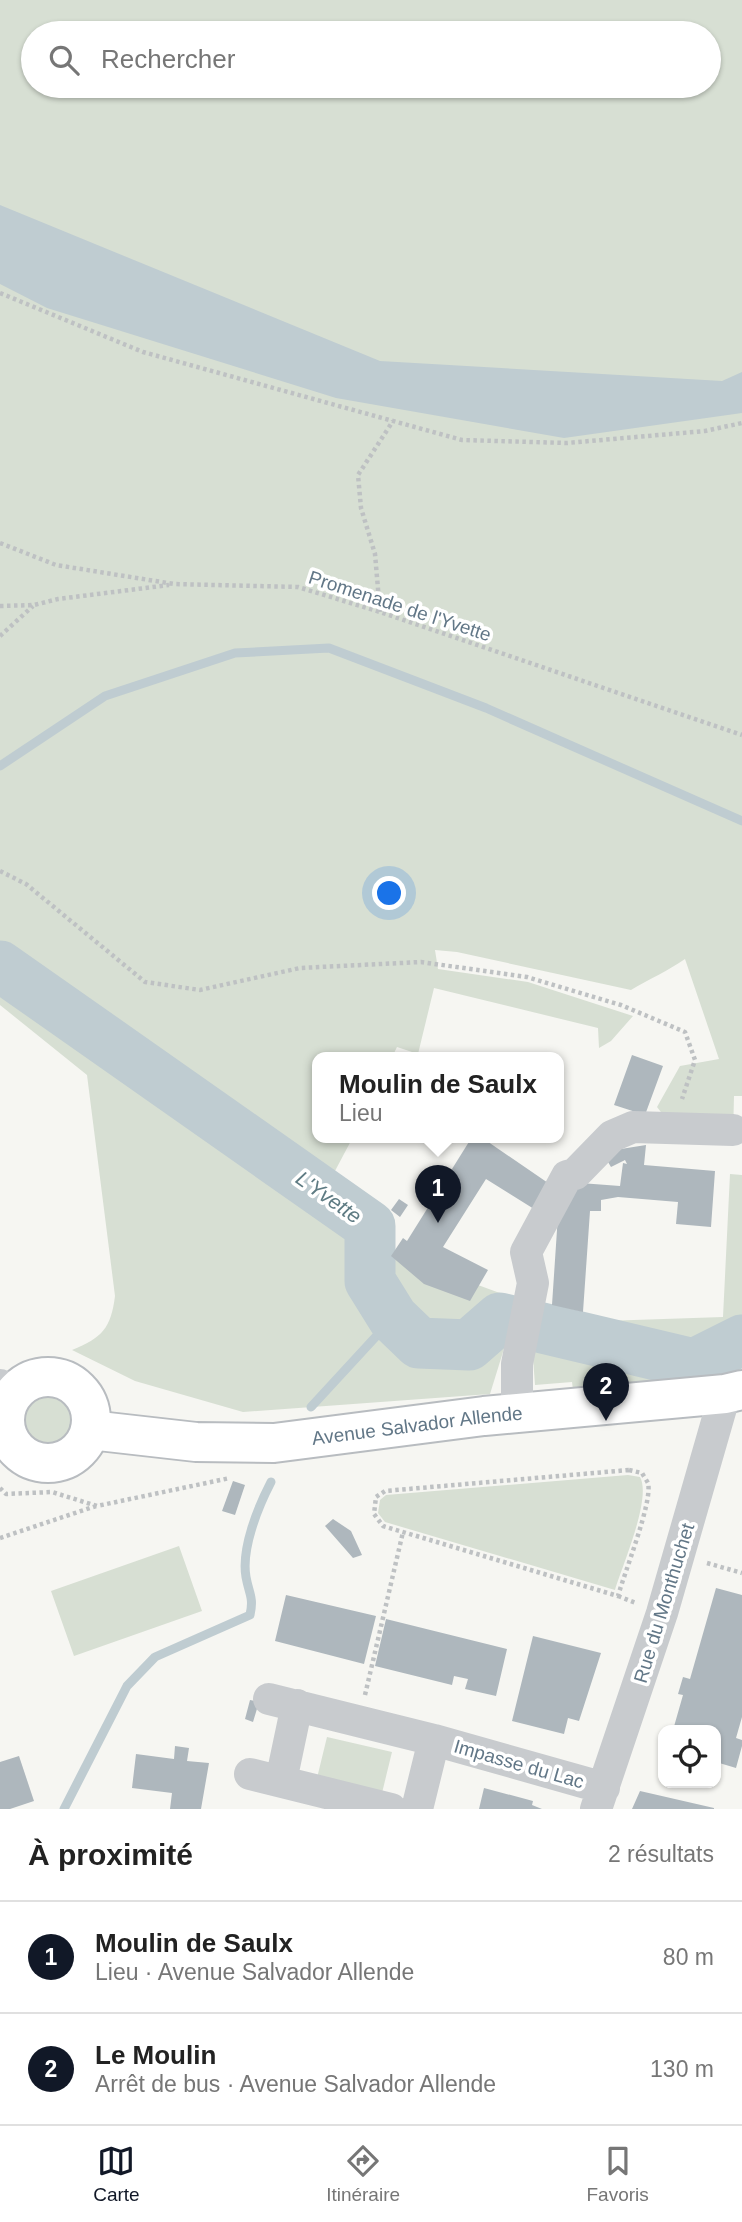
<!DOCTYPE html>
<html lang="fr">
<head>
<meta charset="utf-8">
<style>
  :root { --surface:#fff; --page:#f6f6f6; --text:#222; --muted:#767676; --line:#e0e0e0; --accent:#111827 }
  body { margin:0; font-family:Arial,sans-serif; background:var(--page); color:var(--text) }
  .controls { position:absolute; right:21px; bottom:21px; display:grid; overflow:hidden; border-radius:14px; box-shadow:0 2px 5px #0004 }
  .controls button { width:63px; height:63px; display:grid; place-items:center; padding:0; border:0; border-bottom:2px solid var(--line); background:var(--surface); color:var(--text); font:35px sans-serif }
  .you { position:absolute; left:390px; top:894px; width:24px; height:24px; margin:-18px; border:5px solid #fff; border-radius:50%; background:#1a73e8; box-shadow:0 0 0 10px #1a73e833 }
  .badge { display:grid; place-items:center; width:46px; height:46px; border-radius:50%; background:var(--accent); color:#fff; font-size:23px; font-weight:700 }
  .pin { position:absolute; translate:-50% -58px; filter:drop-shadow(0 2px 4px #0008) }
  .pin::after { content:''; position:absolute; top:37px; width:24px; height:21px; background:inherit; clip-path:polygon(0 0,100% 0,50% 100%) }
  .popup { position:absolute; left:312px; top:1052px; width:252px; height:91px; box-sizing:border-box; display:grid; place-content:center; border-radius:14px; background:var(--surface); filter:drop-shadow(0 2px 5px #0005); font-size:23px; white-space:nowrap; color:var(--muted) }
  .popup b { font-size:26px; color:var(--text) }
  .popup::after { content:''; position:absolute; left:50%; top:100%; margin-left:-14px; border:14px solid transparent; border-top-color:var(--surface) }
  .list { margin:0; padding:0; list-style:none }
  h2 { display:flex; justify-content:space-between; align-items:center; height:91px; margin:0; padding:0 28px; font-size:30px }
  h2 small { font-size:23px; font-weight:400; color:var(--muted) }
  .list li { display:grid; grid-template-columns:46px 1fr auto; gap:21px; align-items:center; box-sizing:border-box; height:112px; padding:0 28px; border-top:2px solid var(--line) }
  .list b { display:block; font-size:26px; white-space:nowrap }
  .list p { margin:0; font-size:23px; white-space:nowrap; color:var(--muted) }
  .list em { font-size:23px; font-style:normal; color:var(--muted) }
  .icon { flex:none; width:38px; height:38px; fill:none; stroke:currentColor; stroke-width:2; stroke-linecap:round; stroke-linejoin:round }
  .map { position:relative; flex:none; width:742px; height:1809px; overflow:hidden }
  .search { position:absolute; background:var(--surface); box-shadow:0 2px 5px #0004; left:21px; right:21px; top:21px; height:77px; display:flex; align-items:center; gap:18px; box-sizing:border-box; padding:0 24px; border-radius:38px; color:var(--muted); font-size:26px }
  .sheet { height:315px; background:var(--surface) }
  nav { display:flex; justify-content:space-around; align-items:center; box-sizing:border-box; height:98px; border-top:2px solid var(--line); background:var(--surface); font-size:19px; color:var(--muted) }
  nav a { display:grid; justify-items:center; gap:4px }
  nav .on { color:var(--accent) }
  .map>svg:first-child { display:block }
  .green { fill:#d7dfd3; fill-rule:evenodd }
  .water { fill:#bfccd1 }
  .lines { fill:none; stroke-linecap:round; stroke-linejoin:round }
  .stream { stroke:#bfccd1; stroke-width:9 }
  .river { stroke:#bfccd1; stroke-width:51 }
  .building { fill:#aeb7bd }
  .major-casing { stroke:#b8bcc0; stroke-width:42 }
  .path { stroke:#bec1c3; stroke-width:4.5; stroke-dasharray:3.5 3.5; stroke-linecap:butt }
  .minor { stroke:#c8cbce; stroke-width:32 }
  .major { stroke:#fff; stroke-width:38 }
  .labels { text-anchor:middle; dominant-baseline:central; stroke-width:7; stroke-linejoin:round; paint-order:stroke }
  .street-label { font-size:19px; fill:#627787; stroke:#fff }
  .water-label { font-size:21px; font-style:italic; fill:#5e7b83; stroke:#fff }
</style>
</head>
<body>
<div class="map">
<svg width="742" height="1809" viewBox="0 0 742 1809">
  <rect width="100%" height="100%" fill="#f6f6f2"/>
  <!-- green -->
  <path class="green" d="M0 0H742V1096H734L733 1136 678 1134 657 1107 680 1066 719 1059 685 959C668 971 649 979 631 990L457 952 435 950 438 969 528 982 633 1016 611 1041 599 1048 598 1028 434 988 418 1054 397 1047 392 1057H317V1137H353L318 1203 388 1252 519 1300 490 1394 243 1412 135 1381 72 1350C102 1338 111 1328 115 1296L87 1075 0 1005ZM33 33H709V86H33Z
    M730 1174 742 1175V1365L699 1378 573 1390 572 1382 535 1385 533 1358 540 1307 604 1321 723 1317Z
    M20 1416a28 28 0 1 1 56 0a28 28 0 1 1-56 0Z
    M628 1475 640 1477C652 1498 622 1566 615 1590L385 1522 378 1513 380 1500 386 1495Z
    M179 1546 202 1611 74 1656 51 1591Z
    M327 1737 392 1752 382 1793 317 1778Z"/>
  <!-- water -->
  <path class="water" d="M0 205 380 361 722 381 742 372V413L564 438 336 398 47 308 0 284Z"/>
  <g class="lines">
    <!-- stream -->
    <path class="stream" d="M0 766 105 696 235 653 329 648 486 708 742 821
      M311 1407 393 1318
      M64 1809 127 1686 155 1657 250 1615C254 1597 249 1594 246 1577 241 1549 258 1507 271 1482"/>
    <!-- river -->
    <path class="river" d="M0 966 370 1226V1281L393 1318 419 1343 469 1345 500 1318 694 1364 742 1340"/>
  </g>
  <!-- building -->
  <path class="building" d="M632 1055 663 1066 645 1115 614 1105Z
    M472 1137H481L551 1185 534 1209 486 1179 443 1247 488 1270 470 1301 424 1284 391 1256 403 1238 407 1241Z
    M646 1145 644 1165 715 1171 711 1227 676 1224 678 1202 618 1197 601 1200V1211H590L583 1312 552 1305 559 1200 567 1182 620 1186 623 1163 627 1164 625 1160 611 1167 602 1152Z
    M399 1199 408 1205 400 1217 391 1210Z
    M233 1481 245 1485 235 1515 222 1511Z
    M333 1519 351 1531 362 1555 353 1558 325 1526Z
    M716 1588 742 1595V1717L736 1738 742 1740V1746L736 1768 716 1762V1730H673L683 1695 678 1694 683 1677 690 1679Z
    M286 1595 376 1616 364 1664 275 1641Z
    M386 1619 507 1649 496 1696 465 1689 468 1679 454 1676 452 1685 375 1666Z
    M533 1636 601 1653 579 1721 568 1718 564 1734 512 1721Z
    M250 1700 259 1702 253 1722 245 1719Z
    M175 1746 189 1748 187 1761 209 1763 201 1809H170L172 1793 132 1788 136 1754 174 1759Z
    M19 1756 34 1801 10 1809H0V1762Z
    M484 1788 533 1801 532 1805 542 1809H479Z
    M640 1791 714 1808V1809H632Z"/>
  <g class="lines">
    <!-- major casing -->
    <g class="major-casing">
      <g id="major">
        <circle cx="48" cy="1420" r="43"/>
        <path id="s1" d="M90 1430 196 1442 274 1443 484 1416 725 1394 742 1390"/>
      </g>
    </g>
    <!-- path -->
    <path class="path" d="M0 293 143 352 462 440 567 443 705 431 742 423
      M0 543 56 565 174 584 298 587 380 612 742 735
      M0 606 34 605 58 599 169 585
      M380 612 375 554 361 508 358 475 393 421
      M0 636 33 606
      M0 871 26 884 145 982 200 990 300 968 421 962 527 977 621 1005 685 1032 695 1060 682 1099
      M629 1470 642 1473C643 1475 647 1481 648 1483 653 1501 624 1574 618 1596L383 1526 374 1514 376 1497 385 1491Z
      M0 1488 6 1494 52 1492 97 1506 230 1478
      M0 1538 96 1506
      M707 1563 742 1573
      M618 1596 636 1603
      M365 1695 403 1532"/>
    <!-- minor -->
    <path class="minor" d="M0 1385 9 1401
      M517 1413V1364L533 1283 526 1252 567 1176 575 1174 612 1136 633 1127 733 1130
      M269 1699 434 1740 604 1788
      M250 1774 391 1809
      M281 1781 297 1705
      M417 1809 434 1740
      M596 1809 662 1613 725 1394"/>
    <!-- major -->
    <use href="#major" class="major"/>
  </g>
  <g class="labels">
    <!-- street labels -->
    <g class="street-label">
      <text transform="translate(400 606) rotate(18)">Promenade de l'Yvette</text>
      <text stroke="none"><textPath href="#s1" startOffset="329">Avenue Salvador Allende</textPath></text>
      <text transform="translate(664 1603) rotate(-73)">Rue du Monthuchet</text>
      <text transform="translate(519 1764) rotate(16)">Impasse du Lac</text>
    </g>
    <!-- water labels -->
    <g class="water-label">
      <text transform="translate(329 1197) rotate(35)">L'Yvette</text>
    </g>
  </g>
</svg>
<div class="controls">
<button><svg class="icon" aria-label="locate" viewBox="0 0 24 24"><circle cx="12" cy="12" r="6"/><path d="M12 2v4M12 18v4M2 12h4M18 12h4"/></svg></button>
</div>
<div class="you"></div>
<div class="pin badge" style="left:438px;top:1223px">1</div>
<div class="popup"><b>Moulin de Saulx</b>Lieu</div>
<div class="pin badge" style="left:606px;top:1421px">2</div>
<div class="search"><svg class="icon" aria-label="search" viewBox="0 0 24 24"><circle cx="10" cy="10" r="6"/><path d="M15 15l6 6"/></svg>Rechercher</div>
</div>
<section class="sheet">
<h2>À proximité<small>2 résultats</small></h2>
<ul class="list">
<li><span class="badge">1</span><div><b>Moulin de Saulx</b><p>Lieu · Avenue Salvador Allende</p></div><em>80 m</em></li>
<li><span class="badge">2</span><div><b>Le Moulin</b><p>Arrêt de bus · Avenue Salvador Allende</p></div><em>130 m</em></li>
</ul>
</section>
<nav>
<a class="on"><svg class="icon" aria-label="map" viewBox="0 0 24 24"><path d="M3 6l6-2 6 2 6-2v14l-6 2-6-2-6 2zM9 4v14M15 6v14"/></svg>Carte</a>
<a><svg class="icon" aria-label="directions" viewBox="0 0 24 24"><path d="M12 3l9 9-9 9-9-9zM9 14v-3h6M13 9l2 2-2 2"/></svg>Itinéraire</a>
<a><svg class="icon" aria-label="saved" viewBox="0 0 24 24"><path d="M7 4h10v16l-5-4-5 4z"/></svg>Favoris</a>
</nav>
</body>
</html>
